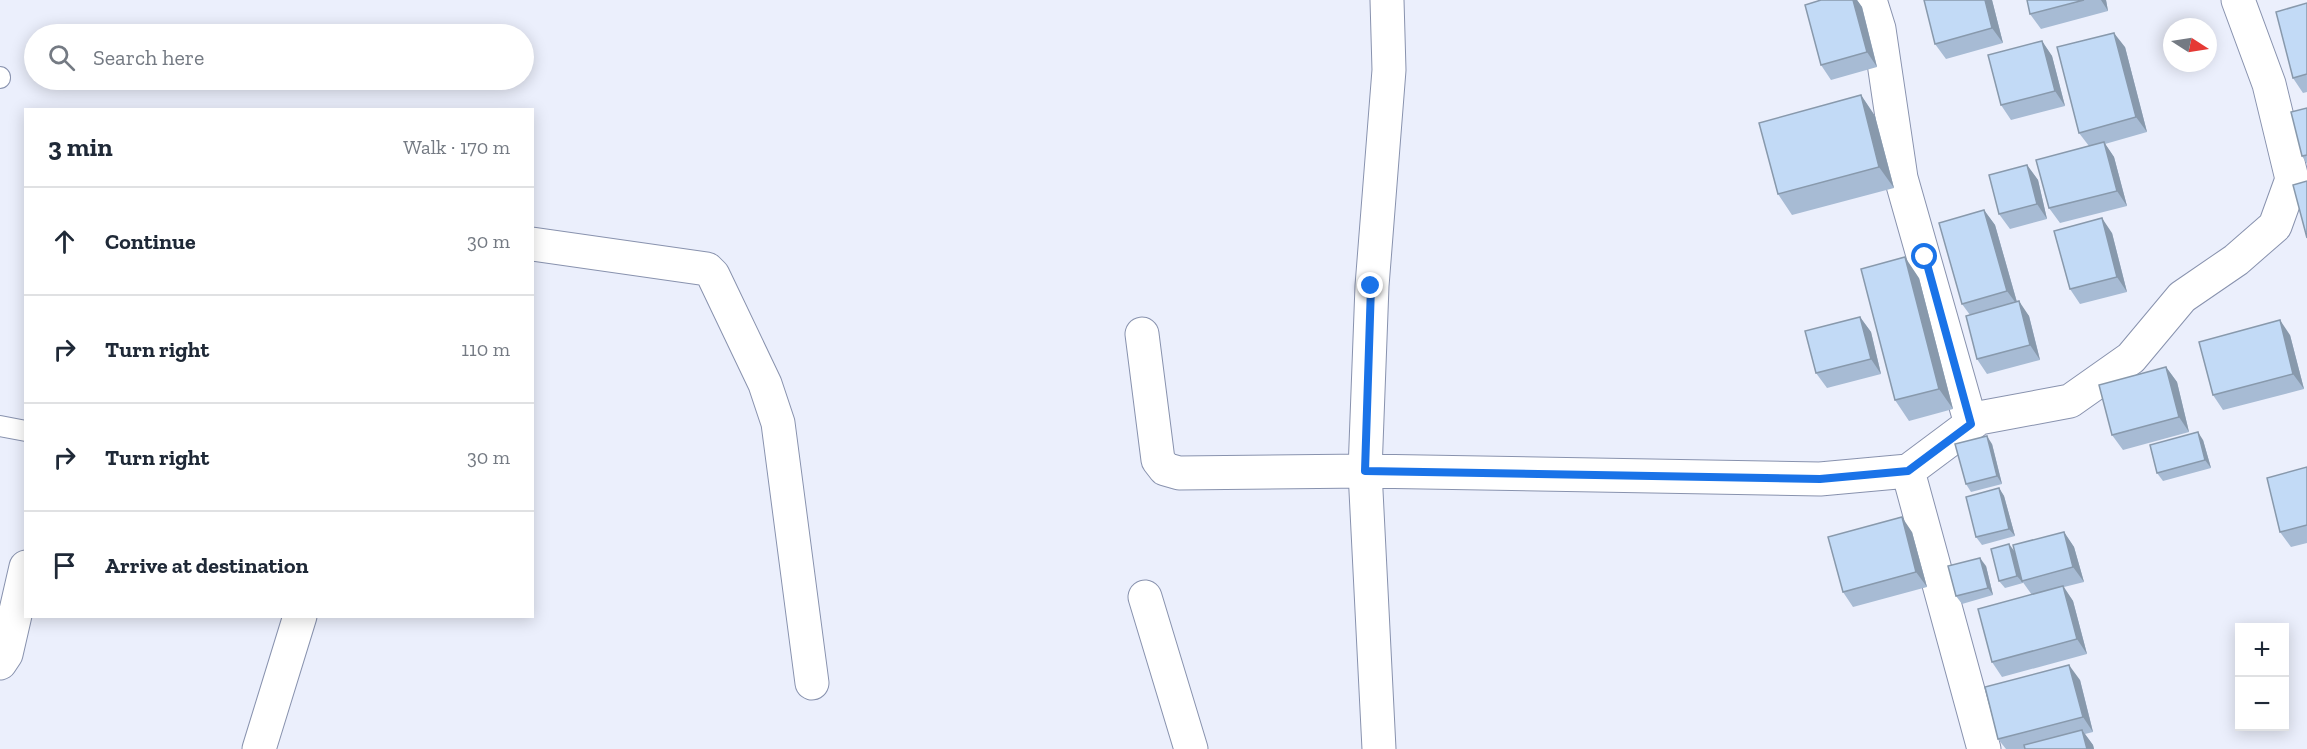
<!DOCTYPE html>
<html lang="en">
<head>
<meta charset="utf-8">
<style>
  :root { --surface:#fff; --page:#f6f6f7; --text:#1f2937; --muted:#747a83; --line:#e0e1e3 }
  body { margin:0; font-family:"Zilla Slab",serif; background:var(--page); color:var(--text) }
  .controls { position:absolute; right:18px; bottom:18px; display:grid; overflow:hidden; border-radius:0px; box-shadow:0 3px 15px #0003 }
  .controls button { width:54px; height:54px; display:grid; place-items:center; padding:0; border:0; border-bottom:2px solid var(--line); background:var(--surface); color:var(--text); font:30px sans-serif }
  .compass { position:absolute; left:2163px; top:18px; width:54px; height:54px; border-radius:50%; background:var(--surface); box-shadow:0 3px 15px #0003; rotate:102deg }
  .stop { position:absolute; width:18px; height:18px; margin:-14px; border:4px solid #1a73e8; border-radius:50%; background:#fff }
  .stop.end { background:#1a73e8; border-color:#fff; box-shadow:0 2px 6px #0008 }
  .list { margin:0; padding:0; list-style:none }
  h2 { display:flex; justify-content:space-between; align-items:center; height:78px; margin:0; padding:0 24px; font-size:26px }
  h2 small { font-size:20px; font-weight:400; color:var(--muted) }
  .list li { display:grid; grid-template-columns:39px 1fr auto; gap:18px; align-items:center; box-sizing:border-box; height:108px; padding:0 24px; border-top:2px solid var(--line) }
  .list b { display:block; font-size:22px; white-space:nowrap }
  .list em { font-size:20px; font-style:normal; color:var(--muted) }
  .icon { flex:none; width:33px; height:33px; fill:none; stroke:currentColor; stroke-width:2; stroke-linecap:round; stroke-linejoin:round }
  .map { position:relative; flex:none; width:2307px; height:749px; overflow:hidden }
  .search { position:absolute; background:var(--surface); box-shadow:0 3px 15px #0003; left:24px; top:24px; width:510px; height:66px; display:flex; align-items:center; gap:15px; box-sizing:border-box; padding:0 21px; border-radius:33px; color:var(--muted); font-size:22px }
  .panel { position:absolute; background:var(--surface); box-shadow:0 3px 15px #0003; left:24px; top:108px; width:510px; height:510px; border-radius:0px }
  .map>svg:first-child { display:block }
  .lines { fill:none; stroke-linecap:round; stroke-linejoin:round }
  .service-casing { stroke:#8892ae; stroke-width:22 }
  .minor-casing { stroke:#8892ae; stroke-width:35 }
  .service { stroke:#fff; stroke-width:20 }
  .minor { stroke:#fff; stroke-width:33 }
  .wall { fill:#a7bbd4 }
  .shaded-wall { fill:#8899ac }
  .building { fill:#c2daf6; stroke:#8899ac; stroke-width:1.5 }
  .route { stroke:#1a73e8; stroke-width:8 }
</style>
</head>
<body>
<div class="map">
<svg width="2307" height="749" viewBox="0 0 2307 749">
  <rect width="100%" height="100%" fill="#ebeffc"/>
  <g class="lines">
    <!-- service casing -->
    <g class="service-casing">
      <path id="service" d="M0 78V77
        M0 426 26 431"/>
    </g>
    <!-- minor casing -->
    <g class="minor-casing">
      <path id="minor" d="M1870 0 1879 29 1901 178 1971 424
        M532 244 707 269 713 275 765 384 778 423 812 683
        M1142 334 1158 460 1165 469 1179 473 1365 471 1820 479 1908 471 1979 418 2070 401 2131 358 2182 297 2236 260 2275 226 2292 179 2269 84 2238 0
        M1908 471 1984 749
        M1145 597 1191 749
        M0 663 6 654 26 567
        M259 749 300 616
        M1379 749 1365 471 1372 286 1389 70 1387 0"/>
    </g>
    <!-- service -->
    <use href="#service" class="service"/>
    <!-- minor -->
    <use href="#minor" class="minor"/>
  </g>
  <!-- wall -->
  <path class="wall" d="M1821 0H1857L1862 7 1877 67 1831 80 1821 65Z
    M1992 0 2003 43 1946 59 1935 44Z
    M2027 0H2106L2108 11 2041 29 2030 14Z
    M2307 3V92L2303 93 2293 78Z
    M2042 41 2052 56 2065 106 2011 120 2001 105Z
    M2125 47 2147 132 2105 144 2114 157 2127 206 2060 223 2049 208 2089 146 2079 133Z
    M1861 95 1875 116 1894 188 1792 215 1778 194Z
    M2307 108V164L2302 156Z
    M2027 165 2038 180 2047 219 2010 229 1999 214Z
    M1984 210 1995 225 2017 302 2029 316 2040 360 1987 374 1977 359 1970 315 1962 304Z
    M2112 233 2127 292 2080 304 2070 289Z
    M1919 278 1953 409 1909 421 1895 400Z
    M1860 317 1871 332 1881 374 1827 388 1816 373Z
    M2290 335 2304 389 2223 410 2213 395Z
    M2166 367 2177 382 2189 432 2123 450 2112 435Z
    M2203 440 2211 468 2163 481 2157 473Z
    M1992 444 2002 484 1971 492 1966 484Z
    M2307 467V543L2291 547 2280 532Z
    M1999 488 2004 496 2015 536 1982 545 1976 537Z
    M1912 532 1927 587 1853 607 1843 592Z
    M2064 532 2074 547 2084 582 2064 587 2073 601 2087 654 2002 677 1992 662 2032 595 2022 581 2018 565 2023 583 2005 588 1999 581 2015 552Z
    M1986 566 1993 595 1962 604 1956 596Z
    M2080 680 2093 732 2085 734 2093 745 2094 749H2006L1998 739Z"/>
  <!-- shaded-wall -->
  <path class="shaded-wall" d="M1853 0H1857L1862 7 1877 67 1867 52Z
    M1985 0H1992L2003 43 1992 28Z
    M2101 0H2106L2108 11Z
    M2114 33 2125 47 2147 132 2136 117Z
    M2042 41 2052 56 2065 106 2055 91Z
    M1861 95 1875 116 1894 188 1879 167Z
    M2104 142 2114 157 2127 206 2117 191Z
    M2027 165 2038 180 2047 219 2037 204Z
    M1984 210 1995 225 2018 306 2007 291Z
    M2102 218 2112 233 2127 292 2117 277Z
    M1905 257 1919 278 1953 409 1939 389Z
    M2019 301 2029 316 2040 360 2030 345Z
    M1860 317 1871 332 1881 374 1871 359Z
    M2280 320 2290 335 2304 389 2293 374Z
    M2166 367 2177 382 2189 432 2179 417Z
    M2198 432 2203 440 2211 468 2205 460Z
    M1987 436 1992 444 2002 484 1997 476Z
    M1999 488 2004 496 2015 536 2009 529Z
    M1902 517 1912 532 1927 587 1916 572Z
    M2064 532 2074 547 2084 582 2073 567Z
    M2009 544 2015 552 2023 583 2017 576Z
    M1980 558 1986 566 1993 595 1988 588Z
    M2063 586 2073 601 2087 654 2077 639Z
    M2069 665 2080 680 2093 732 2083 717Z
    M2082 730 2093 745 2094 749H2087Z"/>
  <!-- building -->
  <path class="building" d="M1821 0H1853L1867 52 1821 65 1805 5Z
    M1924 0H1985L1992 28 1935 44Z
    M2027 0H2084L2030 14Z
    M2307 3V74L2293 78 2276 12Z
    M2114 33 2136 117 2079 133 2057 47Z
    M2042 41 2055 91 2001 105 1988 55Z
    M1861 95 1879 167 1778 194 1759 123Z
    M2307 108V155L2302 156 2291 112Z
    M2104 142 2117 191 2049 208 2036 160Z
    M2027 165 2037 204 1999 214 1989 175Z
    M2307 181V238L2293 185Z
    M1984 210 2007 291 1962 304 1939 223Z
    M2102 218 2117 277 2070 289 2054 231Z
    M1905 257 1939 389 1895 400 1861 269Z
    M2019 301 2030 345 1977 359 1966 316Z
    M1860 317 1871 359 1816 373 1805 331Z
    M2280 320 2293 374 2213 395 2199 342Z
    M2166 367 2179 417 2112 435 2099 385Z
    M2198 432 2205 460 2157 473 2150 445Z
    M1987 436 1997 476 1966 484 1955 444Z
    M2307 467V525L2280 532 2267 478Z
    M1999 488 2009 529 1976 537 1966 497Z
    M1902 517 1916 572 1843 592 1828 537Z
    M2064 532 2073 567 2022 581 2013 545Z
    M2009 544 2017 576 1999 581 1991 549Z
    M1980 558 1988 588 1956 596 1948 566Z
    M2063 586 2077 639 1992 662 1978 609Z
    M2069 665 2083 717 1998 739 1985 687Z
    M2082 730 2087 749H2025L2024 745Z"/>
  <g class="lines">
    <!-- route -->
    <path class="route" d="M1371 286 1365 471 1820 479 1908 471 1971 424 1925 257"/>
  </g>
</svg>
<div class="controls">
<button>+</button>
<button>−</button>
</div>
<svg class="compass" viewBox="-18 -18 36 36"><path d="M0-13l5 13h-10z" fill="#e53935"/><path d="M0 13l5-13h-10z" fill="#747a83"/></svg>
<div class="stop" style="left:1925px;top:257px"></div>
<div class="stop end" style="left:1371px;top:286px"></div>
<div class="search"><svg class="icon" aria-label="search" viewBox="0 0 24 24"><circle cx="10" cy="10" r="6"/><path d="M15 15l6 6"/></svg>Search here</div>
<section class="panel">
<h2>3 min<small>Walk · 170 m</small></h2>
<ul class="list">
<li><svg class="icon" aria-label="ahead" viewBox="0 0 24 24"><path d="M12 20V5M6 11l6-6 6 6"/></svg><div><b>Continue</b></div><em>30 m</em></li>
<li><svg class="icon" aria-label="right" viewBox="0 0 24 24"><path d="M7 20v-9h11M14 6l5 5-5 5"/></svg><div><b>Turn right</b></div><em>110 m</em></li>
<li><svg class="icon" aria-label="right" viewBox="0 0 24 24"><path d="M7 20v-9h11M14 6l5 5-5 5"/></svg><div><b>Turn right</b></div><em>30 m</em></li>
<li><svg class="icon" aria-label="arrive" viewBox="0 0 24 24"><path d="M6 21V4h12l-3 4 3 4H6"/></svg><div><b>Arrive at destination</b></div></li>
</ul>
</section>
</div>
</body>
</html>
